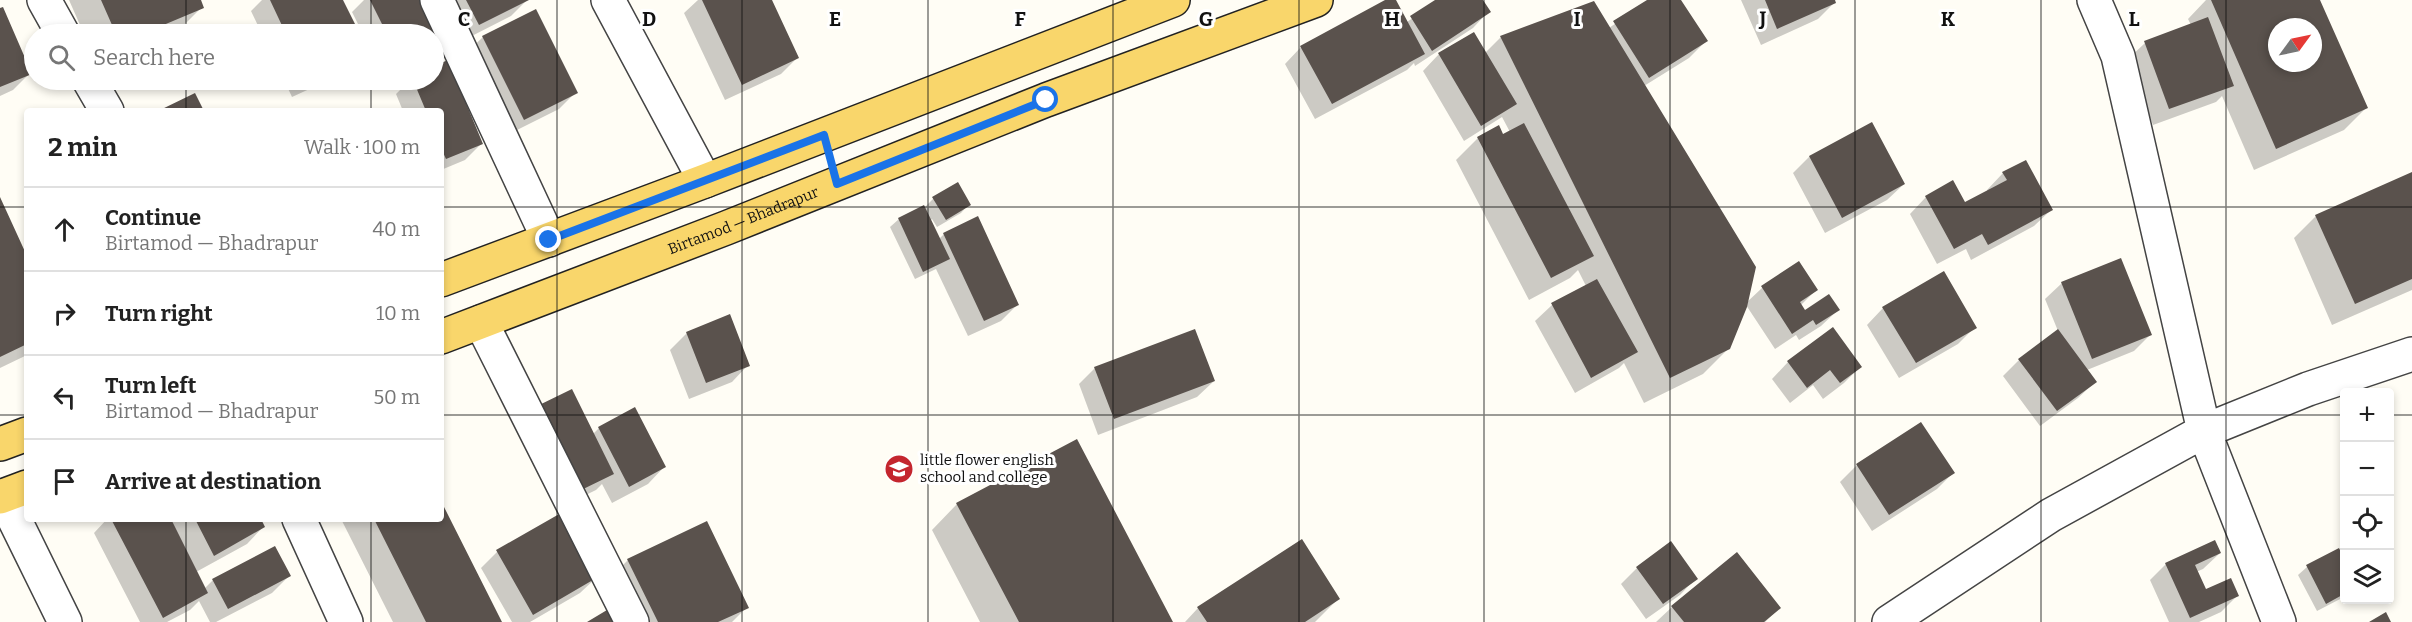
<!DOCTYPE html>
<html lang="en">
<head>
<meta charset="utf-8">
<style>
  :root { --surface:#fff; --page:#f2f2f2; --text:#222; --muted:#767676; --line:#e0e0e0 }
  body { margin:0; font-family:Bitter,serif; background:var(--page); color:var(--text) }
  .controls { position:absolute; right:18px; bottom:18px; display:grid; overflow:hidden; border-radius:6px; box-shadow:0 3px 9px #0003 }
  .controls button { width:54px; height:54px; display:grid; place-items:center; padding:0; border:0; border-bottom:2px solid var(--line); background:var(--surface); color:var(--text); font:30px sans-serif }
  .compass { position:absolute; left:2268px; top:18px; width:54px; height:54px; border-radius:50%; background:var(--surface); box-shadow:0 3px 9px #0003; rotate:57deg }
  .stop { position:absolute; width:18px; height:18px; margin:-14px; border:4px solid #1a73e8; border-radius:50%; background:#fff }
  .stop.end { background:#1a73e8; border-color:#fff; box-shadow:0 2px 6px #0008 }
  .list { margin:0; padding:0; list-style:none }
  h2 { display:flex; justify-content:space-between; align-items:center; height:78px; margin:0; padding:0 24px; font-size:26px }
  h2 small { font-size:20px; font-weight:400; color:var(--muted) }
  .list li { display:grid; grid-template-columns:39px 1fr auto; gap:18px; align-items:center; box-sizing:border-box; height:84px; padding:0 24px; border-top:2px solid var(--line) }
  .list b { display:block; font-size:22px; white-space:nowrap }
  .list p { margin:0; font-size:20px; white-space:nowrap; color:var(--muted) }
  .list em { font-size:20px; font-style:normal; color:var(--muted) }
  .icon { flex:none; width:33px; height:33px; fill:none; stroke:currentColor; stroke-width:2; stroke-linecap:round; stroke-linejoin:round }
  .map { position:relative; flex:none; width:2412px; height:622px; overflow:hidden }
  .search { position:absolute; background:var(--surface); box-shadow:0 3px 9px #0003; left:24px; top:24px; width:420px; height:66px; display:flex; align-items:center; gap:15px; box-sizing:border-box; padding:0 21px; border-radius:33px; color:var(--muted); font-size:22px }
  .panel { position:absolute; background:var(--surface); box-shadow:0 3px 9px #0003; left:24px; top:108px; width:420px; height:414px; border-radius:6px }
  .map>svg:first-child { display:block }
  .shadow { fill:#0003; fill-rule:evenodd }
  .building { fill:#5a524d; fill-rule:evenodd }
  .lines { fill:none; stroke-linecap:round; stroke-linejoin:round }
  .minor-casing { stroke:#444; stroke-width:36 }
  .primary-casing { stroke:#222; stroke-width:36 }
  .minor { stroke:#fff; stroke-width:33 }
  .primary { stroke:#f9d66b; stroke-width:33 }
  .route { stroke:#1a73e8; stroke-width:8 }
  .grid { fill:none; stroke:#111; stroke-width:1.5; stroke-opacity:0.55 }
  .labels { text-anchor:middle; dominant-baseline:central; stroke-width:6; stroke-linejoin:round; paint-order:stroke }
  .street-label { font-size:15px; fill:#111; stroke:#fff }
  .poi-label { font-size:15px; fill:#111; stroke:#fff; text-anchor:start }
  .grid-label { font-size:20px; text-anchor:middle; font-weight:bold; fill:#111; stroke:#fff; stroke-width:6; stroke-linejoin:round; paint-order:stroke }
</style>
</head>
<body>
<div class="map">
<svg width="2412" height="622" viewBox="0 0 2412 622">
  <rect width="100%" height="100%" fill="#fffdf5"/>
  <!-- shadow -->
  <path class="shadow" d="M69 0H199L202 7 180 29 168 34H84Z
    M262 0H342L358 34H262L251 11Z
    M364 0H419L442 49 434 58V34H363L352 12Z
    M442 0H527L511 16 462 41Z
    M698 0H770L798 57 781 74 725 100 684 13Z
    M1388 0H1395L1407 22 1438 0H1482L1489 11 1473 28 1415 66 1414 63 1407 70 1315 119 1285 64 1301 47Z
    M1649 0H1680L1706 41 1689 58 1644 86 1746 303 1762 288 1799 263 1816 290 1800 306 1805 312 1838 310 1821 326 1799 340 1796 335 1775 349 1746 305 1729 348 1703 374 1644 403 1624 363 1619 368 1575 393 1535 321 1552 305 1586 286 1578 270 1570 278 1529 300 1456 160 1478 138 1503 136 1510 132 1502 117 1464 141 1423 71 1439 54 1485 53 1501 37 1609 28Z
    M1741 0H1833L1834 3 1818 19 1761 45Z
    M2206 0H2318L2366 108 2344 130 2254 170 2222 96 2216 102 2153 125 2128 59 2145 43 2191 25 2188 19ZM2277 27H2313V63H2277Z
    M0 10 30 73 13 90 0 96Z
    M483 37 576 92 559 109 507 135 466 53Z
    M447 62 481 144 465 160 441 170V111H403L396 94 410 80H434V68Z
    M284 80H329L292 97Z
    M384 80H396L386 84Z
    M1872 124 1904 184 1887 200 1825 233 1793 173 1809 157Z
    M2003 173 2051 210 2034 226 1971 260 1966 249 1937 264 1910 214 1926 197 1965 204 1988 192 1987 190Z
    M2412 174V290L2332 325 2294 238 2316 216Z
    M957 184 969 204 961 213 937 227 932 219 930 221 939 239 944 234 1017 305 1001 321 968 336 936 269 915 279 890 227 899 219 925 207 933 199Z
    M0 201 27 259V355L0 368Z
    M2062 283 2150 335 2134 351 2087 370 2095 382 2078 398 2040 426 2003 376 2019 360 2058 331 2045 299Z
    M1883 308 1975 327 1958 344 1899 378 1867 325Z
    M687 333 748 365 732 382 689 399 670 350Z
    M1788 362 1860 367 1844 383 1823 399 1813 385 1790 403 1772 379Z
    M1095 368 1214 381 1197 397 1098 435 1079 384Z
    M634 409 664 467 648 484 612 503 602 484 596 490 557 509 516 426 593 434 599 428Z
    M1921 424 1953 473 1937 489 1872 531 1840 482 1857 465Z
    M441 504 500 622H393L341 519H441Z
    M957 504 1172 622H980L932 530Z
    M107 519H260L263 527 247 544 196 572 204 589 213 580 289 576 272 593 216 622H210L199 601 190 610 167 622H140L94 533Z
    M2338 550 2344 561V597L2317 611 2298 575 2307 567Z
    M497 552 597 577 580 593 530 622H512L481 568Z
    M2220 553 2203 569 2196 572 2205 591 2237 596 2221 612 2199 622H2169L2150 580 2166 564Z
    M628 560 747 607 732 622H625L606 582Z
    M1637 568 1696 578 1680 595 1646 619 1621 584Z
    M1338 599 1315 622H1185L1198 608Z
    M1672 607 1779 608 1765 622H1656Z"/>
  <!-- building -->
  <path class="building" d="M101 0H201L204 8 142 34H116Z
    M270 0H343L360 34H286Z
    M370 0H421L444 49 434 54V34H387Z
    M466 0H529L479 25Z
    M702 0H772L799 58 742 85Z
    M1385 0H1396L1425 54 1332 104 1300 46Z
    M1435 0H1483L1491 12 1432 51 1410 16Z
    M1647 0H1681L1708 41 1649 78 1613 21Z
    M1765 0H1835L1836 3 1777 29Z
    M2211 0H2320L2368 108 2276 149ZM2277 27H2313V63H2277Z
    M1594 1 1756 267 1747 307 1730 349 1670 378 1500 36Z
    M3 7 32 74 0 87V8Z
    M536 9 578 93 524 120 482 36Z
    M2208 17 2234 86 2169 109 2144 41Z
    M1474 32 1517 104 1481 126 1438 53Z
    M448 60 483 144 446 159 441 148V111H426L413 80H434V66Z
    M195 93 204 111H158Z
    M1872 122 1905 184 1842 218 1809 156Z
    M1524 123 1594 256 1551 278 1477 137 1499 125 1503 134Z
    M2026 160 2053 210 1988 245 1982 234 1954 249 1925 196 1953 180 1965 202 2007 180 2002 172Z
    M2412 172V279L2355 304 2315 215Z
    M958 182 971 205 946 220 932 197Z
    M0 197 27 256V344L0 357Z
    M924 205 950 259 923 272 898 218Z
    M978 216 1019 305 984 321 943 233Z
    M2121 258 2152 335 2092 359 2061 282Z
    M1799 261 1818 290 1800 302 1805 310 1829 294 1840 310 1816 325 1813 320 1792 334 1761 286Z
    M1944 271 1977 328 1916 363 1882 307Z
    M1597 279 1638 352 1591 378 1551 303Z
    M730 314 750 366 706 383 686 332Z
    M1833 327 1862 367 1840 383 1830 370 1807 388 1787 361Z
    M1195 329 1215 381 1114 419 1094 367Z
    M2058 329 2097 382 2057 411 2018 359Z
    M572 389 614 474 573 494 531 409Z
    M635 407 666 467 629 487 598 427Z
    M1921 422 1955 473 1889 515 1856 464Z
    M1077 439 1173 622H1019L956 503Z
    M441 501 502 622H426L374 519H441Z
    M561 513 598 577 533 615 496 550Z
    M111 519H171L208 593 163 618Z
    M195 519H261L265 527 214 556Z
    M707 521 749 608 718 622H658L627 559Z
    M1302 539 1340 599 1305 622H1207L1197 607Z
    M2215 540 2221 553 2195 565 2206 589 2231 578 2239 596 2190 618 2165 563Z
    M1671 541 1698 579 1663 604 1636 567Z
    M275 546 291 576 228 609 212 579Z
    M2339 548 2344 558V594L2326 604 2306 565Z
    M1737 552 1781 608 1764 622H1684L1671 606Z
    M612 607 621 622H587Z
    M2386 612 2391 622H2369Z"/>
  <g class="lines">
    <!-- minor casing -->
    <g class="minor-casing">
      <path id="minor" d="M44 0 63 34
        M437 0 549 240
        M608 0 705 181
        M2094 0 2118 56 2204 431 2279 622
        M89 80 107 111
        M481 322 632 622
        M3 496 65 622
        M299 519 346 622
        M1889 622 2051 515 2204 431 2308 389 2412 354"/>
    </g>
    <!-- primary casing -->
    <g class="primary-casing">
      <g id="primary">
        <path d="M441 280 705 181 1173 0"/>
        <path id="s1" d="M441 337 726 228 1046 100 1316 0"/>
        <path d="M0 444 27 434"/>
        <path d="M0 497 27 487"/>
      </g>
    </g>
    <!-- minor -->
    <use href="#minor" class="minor"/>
    <!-- primary -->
    <use href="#primary" class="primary"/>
  </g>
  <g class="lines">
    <!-- route -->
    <path class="route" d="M549 240 824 135 837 184 1046 100"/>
  </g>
  <!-- grid -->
  <path class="grid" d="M186 0V34M371 0V34M557 0V622M742 0V622M928 0V622M1113 0V622M1299 0V622M1484 0V622M1670 0V622M1855 0V622M2041 0V622M2226 0V622M186 80V111M371 80V111M0 207H27M441 207H2412M0 415H27M441 415H2344M2390 415H2412M186 519V622M371 519V622"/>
  <!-- icons -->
  <defs>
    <g id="school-disc" transform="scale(1.5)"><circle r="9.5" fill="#c4262e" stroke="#fff"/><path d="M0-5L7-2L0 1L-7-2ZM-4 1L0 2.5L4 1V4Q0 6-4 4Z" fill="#fff"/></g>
  </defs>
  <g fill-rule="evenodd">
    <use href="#school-disc" x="899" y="469"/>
  </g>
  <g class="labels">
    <!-- street labels -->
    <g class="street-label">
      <text stroke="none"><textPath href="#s1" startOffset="324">Birtamod — Bhadrapur</textPath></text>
    </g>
    <!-- poi labels -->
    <g class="poi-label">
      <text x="920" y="460">little flower english<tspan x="920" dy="17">school and college</tspan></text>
    </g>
  </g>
  <g class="grid-label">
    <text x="464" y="26">C</text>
    <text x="649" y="26">D</text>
    <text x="835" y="26">E</text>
    <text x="1020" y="26">F</text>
    <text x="1206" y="26">G</text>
    <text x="1392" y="26">H</text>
    <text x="1577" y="26">I</text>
    <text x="1763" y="26">J</text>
    <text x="1948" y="26">K</text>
    <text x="2134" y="26">L</text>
  </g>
</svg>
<div class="controls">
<button>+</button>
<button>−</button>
<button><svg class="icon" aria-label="locate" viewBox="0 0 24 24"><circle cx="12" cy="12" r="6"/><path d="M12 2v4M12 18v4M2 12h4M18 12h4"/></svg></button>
<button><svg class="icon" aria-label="layers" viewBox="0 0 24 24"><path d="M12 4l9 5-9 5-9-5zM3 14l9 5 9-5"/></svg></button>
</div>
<svg class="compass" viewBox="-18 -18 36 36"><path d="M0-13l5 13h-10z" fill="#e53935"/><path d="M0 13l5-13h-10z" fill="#767676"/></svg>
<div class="stop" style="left:1046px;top:100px"></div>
<div class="stop end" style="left:549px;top:240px"></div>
<div class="search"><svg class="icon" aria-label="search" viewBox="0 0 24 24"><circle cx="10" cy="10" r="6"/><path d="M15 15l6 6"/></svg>Search here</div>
<section class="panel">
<h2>2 min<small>Walk · 100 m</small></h2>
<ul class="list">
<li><svg class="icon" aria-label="ahead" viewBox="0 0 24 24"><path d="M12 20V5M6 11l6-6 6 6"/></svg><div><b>Continue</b><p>Birtamod — Bhadrapur</p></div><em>40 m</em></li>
<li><svg class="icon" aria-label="right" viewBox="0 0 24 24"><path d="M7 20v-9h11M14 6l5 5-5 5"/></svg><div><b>Turn right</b></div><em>10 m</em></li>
<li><svg class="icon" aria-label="left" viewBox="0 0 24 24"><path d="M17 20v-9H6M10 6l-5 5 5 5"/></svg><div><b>Turn left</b><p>Birtamod — Bhadrapur</p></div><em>50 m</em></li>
<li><svg class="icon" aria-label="arrive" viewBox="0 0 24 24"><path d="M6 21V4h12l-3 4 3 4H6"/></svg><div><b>Arrive at destination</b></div></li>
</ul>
</section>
</div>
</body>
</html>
